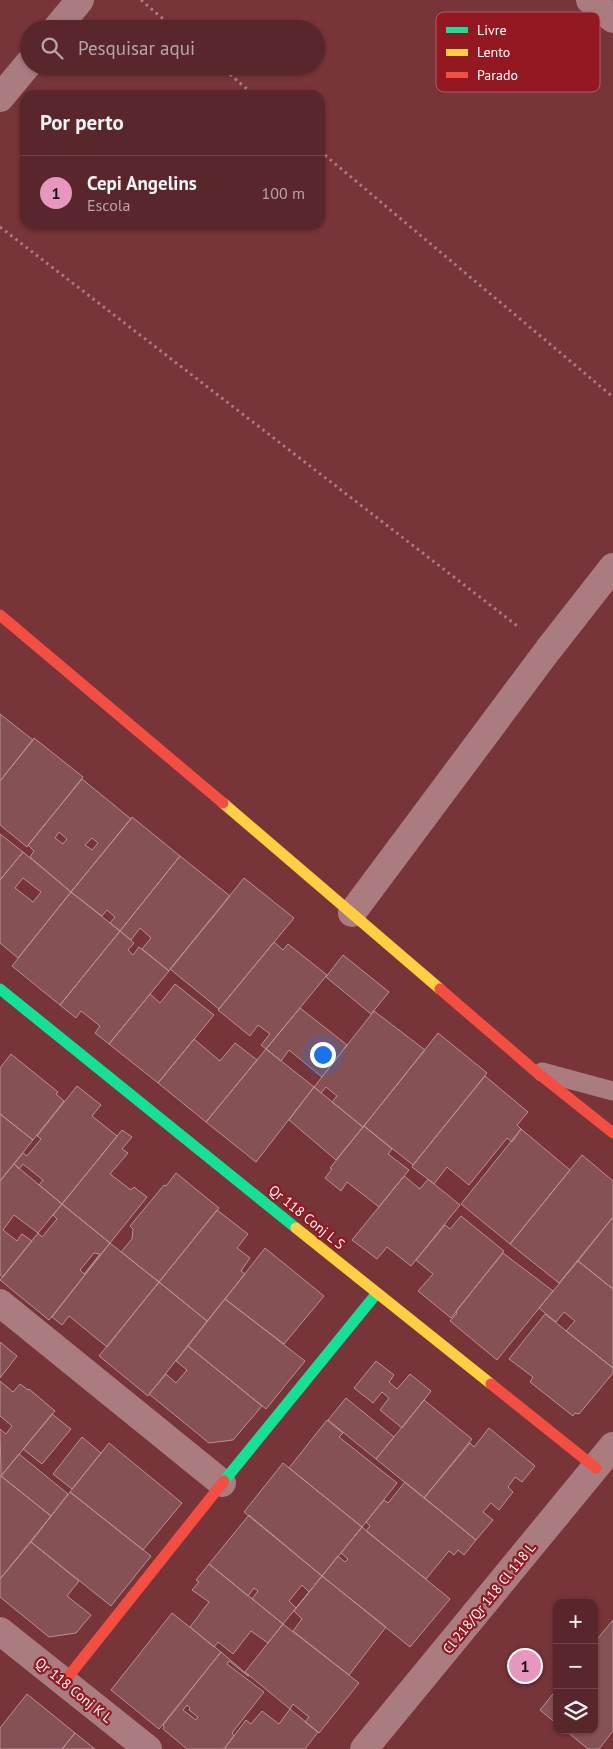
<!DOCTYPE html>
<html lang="pt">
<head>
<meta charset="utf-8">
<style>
  :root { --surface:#59272b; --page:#5f2f33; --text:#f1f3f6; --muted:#b7a5a9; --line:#6e4447; --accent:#e797bd }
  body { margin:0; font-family:"PT Sans",sans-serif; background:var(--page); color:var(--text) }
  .controls { position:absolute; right:15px; bottom:15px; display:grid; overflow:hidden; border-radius:10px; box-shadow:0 1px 4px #0004 }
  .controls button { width:45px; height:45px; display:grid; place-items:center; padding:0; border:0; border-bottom:1px solid var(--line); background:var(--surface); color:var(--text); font:25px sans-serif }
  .you { position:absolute; left:322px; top:1054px; width:18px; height:18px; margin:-12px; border:4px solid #fff; border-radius:50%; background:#1a73e8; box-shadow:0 0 0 8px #1a73e833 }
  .badge { display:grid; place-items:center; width:32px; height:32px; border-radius:50%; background:var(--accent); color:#111; font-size:16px; font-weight:700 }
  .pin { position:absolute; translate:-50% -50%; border:2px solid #fff; box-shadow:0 1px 5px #0006 }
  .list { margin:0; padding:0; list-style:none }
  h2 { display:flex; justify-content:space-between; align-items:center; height:65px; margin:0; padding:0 20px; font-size:21px }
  h2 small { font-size:16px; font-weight:400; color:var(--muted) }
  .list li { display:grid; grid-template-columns:32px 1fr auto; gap:15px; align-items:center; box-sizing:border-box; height:75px; padding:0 20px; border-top:1px solid var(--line) }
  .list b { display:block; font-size:19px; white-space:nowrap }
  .list p { margin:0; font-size:16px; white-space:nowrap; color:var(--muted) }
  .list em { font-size:16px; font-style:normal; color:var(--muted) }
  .icon { flex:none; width:28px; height:28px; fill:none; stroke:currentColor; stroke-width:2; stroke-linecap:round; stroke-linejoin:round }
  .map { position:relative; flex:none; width:613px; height:1749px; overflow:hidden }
  .search { position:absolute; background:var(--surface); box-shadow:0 1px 4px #0004; left:20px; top:20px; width:305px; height:55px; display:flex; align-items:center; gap:12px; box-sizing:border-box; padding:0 18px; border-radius:28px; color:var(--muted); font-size:19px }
  .panel { position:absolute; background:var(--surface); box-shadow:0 1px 4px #0004; left:20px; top:90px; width:305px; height:140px; border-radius:15px }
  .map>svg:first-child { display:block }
  .building { fill:#865155; stroke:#b89194; fill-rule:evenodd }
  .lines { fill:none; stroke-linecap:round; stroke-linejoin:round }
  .path { stroke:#aa7c80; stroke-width:3; stroke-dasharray:2.5 4; stroke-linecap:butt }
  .lane { stroke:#aa7c80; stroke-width:19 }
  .street { stroke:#aa7c80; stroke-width:28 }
  .fast { stroke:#16e098; stroke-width:11 }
  .slow { stroke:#ffcf43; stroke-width:11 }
  .jam { stroke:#f24e42; stroke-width:11 }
  .labels { text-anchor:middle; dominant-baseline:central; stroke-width:4.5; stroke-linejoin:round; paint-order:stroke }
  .street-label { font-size:14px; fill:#fff; stroke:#931822 }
  .key { fill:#931822; stroke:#b35d64; stroke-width:1 }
  .key-label { font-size:14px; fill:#fff }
</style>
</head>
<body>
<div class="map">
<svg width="613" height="1749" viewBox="0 0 613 1749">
  <rect width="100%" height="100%" fill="#773439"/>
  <!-- building -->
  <path class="building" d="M0 714 33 740 0 781Z
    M34 738 83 777 27 847 0 825V781Z
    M82 779 131 819 71 892 30 857 34 851 28 845ZM59 832 67 839 63 844 55 838ZM92 838 98 843 92 850 85 845Z
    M132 817 180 856 120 931 110 923 115 917 107 910 102 916 71 892Z
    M0 834 23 852 0 880Z
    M23 852 71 892 18 958 0 943V880ZM23 878 41 892 33 902 15 888Z
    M180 856 230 896 169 971 142 949 151 938 140 928 131 940 120 931Z
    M244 878 294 918 219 1009 170 969Z
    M71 892 120 931 60 1005 12 966Z
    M120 931 134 943 128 950 133 955 139 947 169 971 109 1044 95 1033 100 1026 81 1011 76 1018 60 1005Z
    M274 942 283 950 288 944 327 975 266 1049 261 1045 270 1034 258 1025 250 1036 218 1010Z
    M343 955 389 992 371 1014 326 977Z
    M175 984 214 1015 158 1083 109 1044 150 994 160 1003Z
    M300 1008 347 1045 322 1077 289 1050 281 1061 266 1049Z
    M374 1011 425 1050 363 1127 332 1102 337 1096 326 1087 321 1093 314 1087Z
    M438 1033 487 1073 413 1165 364 1126Z
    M194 1039 220 1061 235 1043 257 1060 206 1122 158 1083Z
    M266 1049 314 1087 256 1162 206 1122Z
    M11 1054 58 1092 56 1094 64 1101 33 1140 0 1114V1068Z
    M485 1076 528 1112 517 1125 521 1129 512 1142 507 1138 469 1185 447 1167 434 1184 412 1167 413 1165Z
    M77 1086 101 1105 92 1116 117 1136 62 1204 39 1185 43 1180 23 1164 19 1169 14 1164 23 1153 27 1156 41 1139 37 1136Z
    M314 1087 363 1127 336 1160 289 1120Z
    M0 1114 33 1140 0 1181Z
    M364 1126 392 1149 388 1154 409 1170 379 1207 347 1182 341 1191 325 1178 332 1169 330 1168Z
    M521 1129 570 1170 510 1244 461 1204Z
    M122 1130 132 1137 122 1149 128 1153 110 1174 131 1190 134 1187 147 1197 110 1243 62 1204Z
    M582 1155 613 1181V1217L559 1283 510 1244Z
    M14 1164 62 1204 38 1233 14 1215 3 1230 17 1241 22 1234 32 1241 3 1277 0 1275V1181Z
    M176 1173 219 1208 159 1282 121 1252 132 1239 133 1229 130 1226 164 1185 166 1186Z
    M404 1176 420 1189 428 1179 460 1205 411 1266 387 1247 377 1259 352 1240Z
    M62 1204 110 1243 49 1320 0 1280 38 1233 42 1237 57 1219 53 1215ZM94 1253 100 1254 84 1274 80 1270Z
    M217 1210 248 1234 237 1248 250 1258 241 1271 245 1274 207 1321 159 1282Z
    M461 1216 504 1251 451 1318 418 1291 433 1274 416 1260 445 1225 450 1229Z
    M613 1217V1289L578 1261Z
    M110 1243 159 1282 107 1347 69 1316 62 1325 52 1317Z
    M265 1248 324 1296 284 1344 225 1299Z
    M503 1253 553 1291 497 1360 450 1321 457 1313 456 1311Z
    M578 1261 613 1289V1368L566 1331 575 1321 564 1312 556 1322 539 1308Z
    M159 1282 207 1321 148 1396 99 1356Z
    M225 1299 305 1361 266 1409 188 1346Z
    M545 1314 613 1368V1373L579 1414 575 1413 573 1416 530 1382 533 1377 509 1359Z
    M0 1342 17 1356 0 1378Z
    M188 1346 262 1406 233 1440 209 1443 149 1394 166 1374 176 1383 187 1370 176 1361Z
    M376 1361 394 1375 389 1382 397 1389 410 1374 431 1391 402 1428 380 1410 389 1398 382 1392 373 1403 354 1388Z
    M0 1381 13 1392 20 1384 28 1390 29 1389 55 1411 1 1476 0 1429 6 1434 12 1426 0 1416Z
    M346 1398 394 1437 376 1459 328 1420Z
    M424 1400 472 1439 424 1498 376 1459Z
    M52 1414 71 1429 42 1464 23 1449Z
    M327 1420 343 1433 339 1437 397 1483 362 1527 289 1468Z
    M489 1428 535 1466 522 1482 515 1477 508 1487 513 1492 499 1510 491 1503 483 1512 493 1520 476 1540 424 1498 470 1443 474 1447Z
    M82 1437 101 1453 72 1489 53 1474Z
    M109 1443 182 1503 143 1550 70 1492Z
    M19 1454 68 1494 51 1516 1 1476Z
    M283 1463 362 1527 322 1576 244 1512Z
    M1 1476 51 1516 0 1579V1478Z
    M405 1482 476 1540 464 1555 458 1550 454 1555 449 1551 426 1579 366 1531 370 1526 366 1522 384 1500 388 1503Z
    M70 1492 151 1556 111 1606 31 1542Z
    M249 1515 322 1576 283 1624 250 1597 252 1599 258 1591 254 1588 248 1596 209 1564ZM302 1585 309 1592 296 1608 289 1601Z
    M362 1527 450 1599 410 1647 322 1576 338 1556 345 1562 348 1559 341 1553Z
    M31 1542 79 1581 67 1596 91 1615 76 1633 49 1637 0 1597V1579Z
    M209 1564 283 1624 268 1643 251 1631 233 1654 218 1642 214 1647 190 1627 209 1602 192 1590 199 1582 196 1580Z
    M322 1576 386 1627 349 1675 293 1631 302 1619 294 1611Z
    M172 1613 221 1652 159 1729 111 1690Z
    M613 1620V1731L599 1749H588L565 1730H594V1643Z
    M283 1624 359 1683 319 1733 305 1722 309 1717 293 1704 290 1709 245 1672Z
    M221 1652 249 1676H248L229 1661 227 1664 264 1692 232 1733 234 1736 224 1749H187L163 1729 164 1727 163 1725ZM187 1705 190 1708 189 1710 198 1717 196 1720 183 1710Z
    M557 1689V1724L540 1710Z
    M27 1694 75 1733 62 1749H0V1728Z
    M290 1709 318 1732 305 1749H224L246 1720 251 1724 262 1711 279 1724Z
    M75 1733 95 1749H62Z"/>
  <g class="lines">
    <!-- path -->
    <path class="path" d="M141 0 175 29
      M220 66 254 95
      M320 151 613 397
      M0 227 520 628"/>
    <!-- lane -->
    <path class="lane" d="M542 1072 613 1091"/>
    <!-- street -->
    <path class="street" d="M590 0 613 19
      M56 29 80 0
      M0 98 29 63
      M352 913 548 650 613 567
      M0 1303 222 1483
      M0 1631 148 1749
      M364 1749 613 1446"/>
    <!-- fast -->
    <path class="fast" d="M0 989 296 1228
      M224 1481 377 1293"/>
    <!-- slow -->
    <path class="slow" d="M223 803 440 989
      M296 1228 491 1384"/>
    <!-- jam -->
    <path class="jam" d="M0 615 223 803
      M440 989 534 1070 613 1133
      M491 1384 596 1468
      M64 1682 224 1481"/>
  </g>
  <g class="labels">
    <!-- street labels -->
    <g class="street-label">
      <text transform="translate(307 1217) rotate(39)">Qr 118 Conj L S</text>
      <text transform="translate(489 1598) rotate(-51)">Cl 218/Qr 118 Cl 118 L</text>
      <text transform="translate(74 1690) rotate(39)">Qr 118 Conj K L</text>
    </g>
  </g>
  <!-- legend -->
  <rect x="436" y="12" width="164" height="80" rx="8" class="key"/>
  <rect x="446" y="27" width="22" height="6" fill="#16e098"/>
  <rect x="446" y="49" width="22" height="7" fill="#ffcf43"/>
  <rect x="446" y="72" width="22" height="6" fill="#f24e42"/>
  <g class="key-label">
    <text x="477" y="35">Livre</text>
    <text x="477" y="57">Lento</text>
    <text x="477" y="80">Parado</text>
  </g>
</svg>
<div class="controls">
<button>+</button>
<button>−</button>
<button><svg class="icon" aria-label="layers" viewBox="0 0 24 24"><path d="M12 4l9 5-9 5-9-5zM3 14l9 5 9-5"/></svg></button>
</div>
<div class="you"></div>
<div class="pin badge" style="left:525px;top:1666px">1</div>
<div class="search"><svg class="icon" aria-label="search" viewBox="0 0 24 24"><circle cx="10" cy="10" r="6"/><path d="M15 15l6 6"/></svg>Pesquisar aqui</div>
<section class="panel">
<h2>Por perto<small></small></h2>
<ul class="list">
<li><span class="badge">1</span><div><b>Cepi Angelins</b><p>Escola</p></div><em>100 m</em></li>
</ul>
</section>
</div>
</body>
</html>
